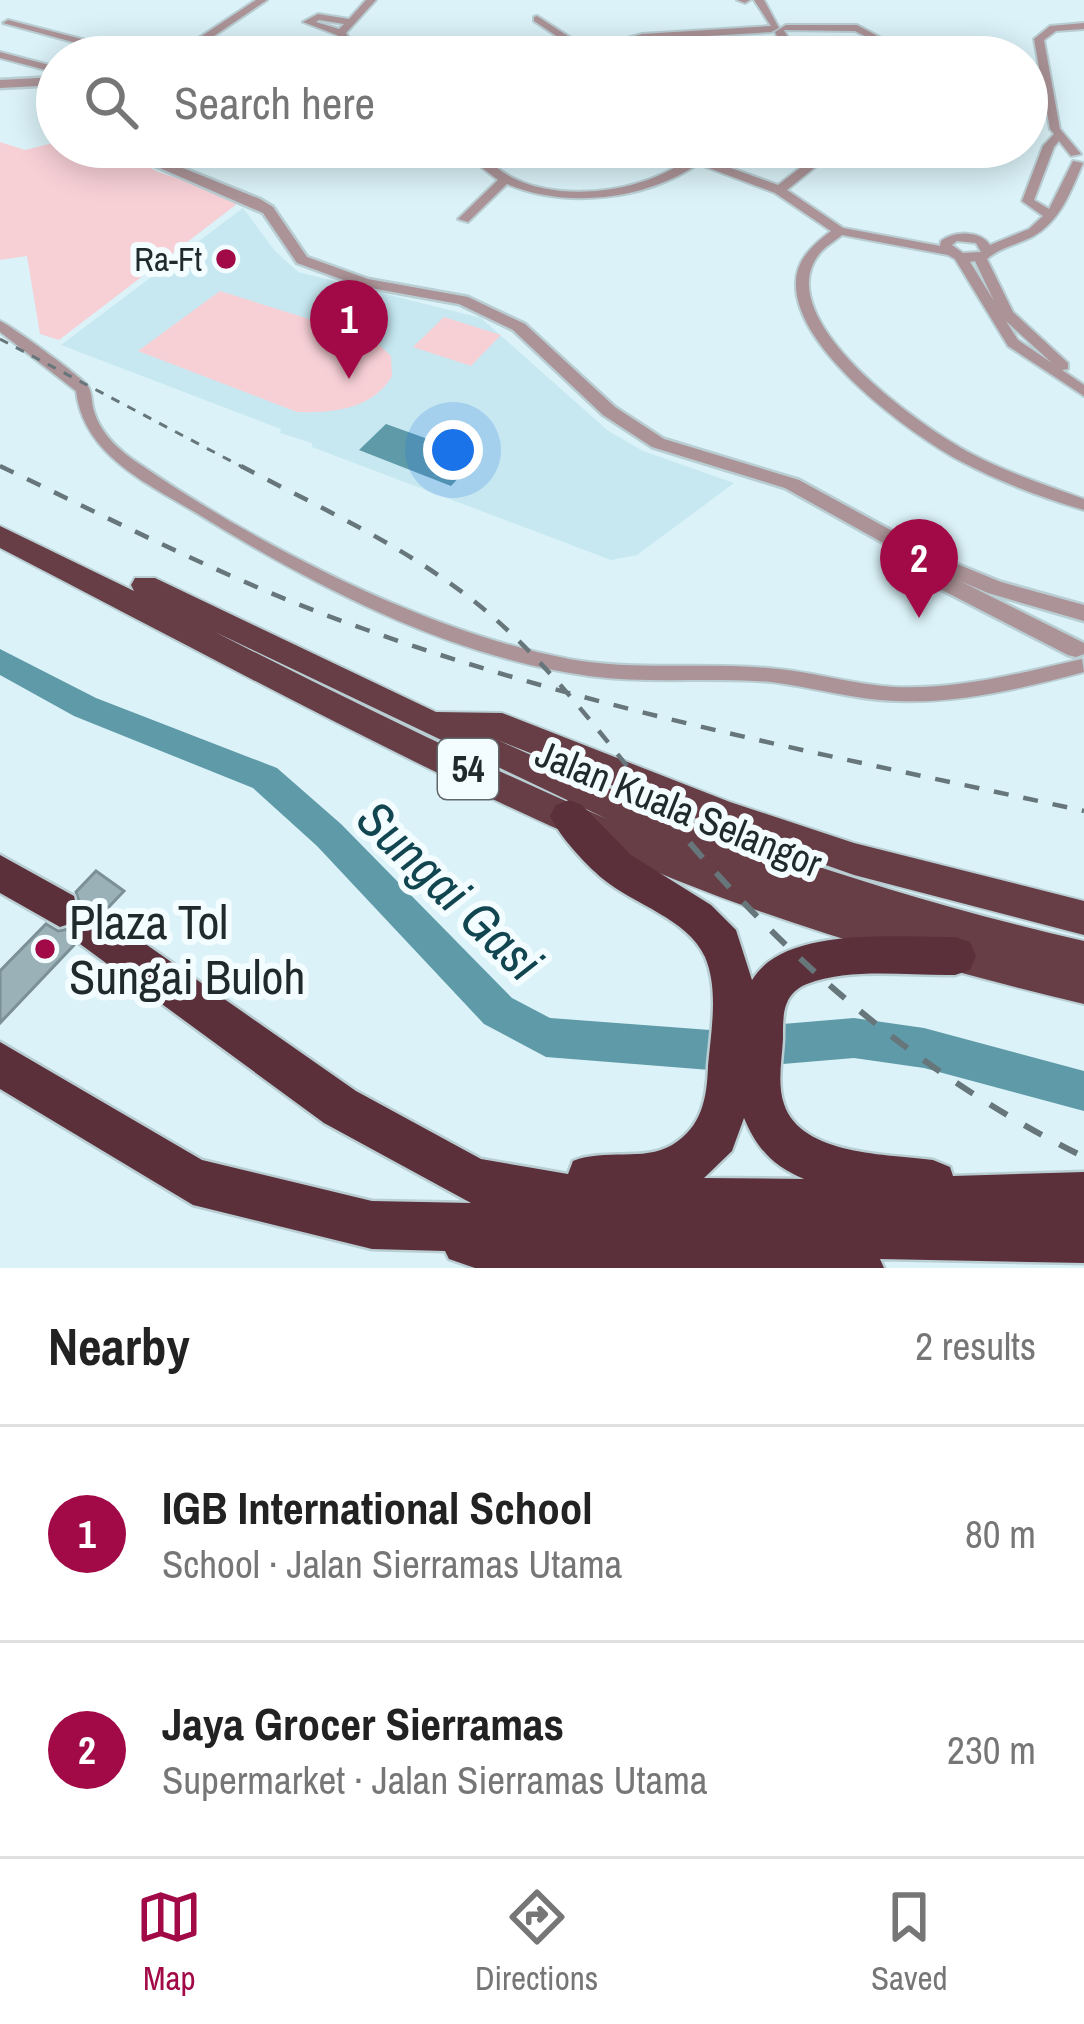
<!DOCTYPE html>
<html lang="en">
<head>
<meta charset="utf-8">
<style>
  :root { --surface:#fff; --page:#f2f2f2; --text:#222; --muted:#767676; --line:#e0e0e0; --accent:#a20a47 }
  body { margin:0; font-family:"Archivo Narrow",sans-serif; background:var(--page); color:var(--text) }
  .you { position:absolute; left:453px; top:450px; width:42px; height:42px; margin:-30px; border:9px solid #fff; border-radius:50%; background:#1a73e8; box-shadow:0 0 0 18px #1a73e833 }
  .badge { display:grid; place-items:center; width:78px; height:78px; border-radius:50%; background:var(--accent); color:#fff; font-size:39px; font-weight:700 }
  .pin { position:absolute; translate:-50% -99px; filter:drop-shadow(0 3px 6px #0008) }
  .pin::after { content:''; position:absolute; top:63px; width:42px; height:36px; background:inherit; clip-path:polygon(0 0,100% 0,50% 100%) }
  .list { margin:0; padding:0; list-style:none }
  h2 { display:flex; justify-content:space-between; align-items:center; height:156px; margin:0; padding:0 48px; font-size:51px }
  h2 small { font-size:39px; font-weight:400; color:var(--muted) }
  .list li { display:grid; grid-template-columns:78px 1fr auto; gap:36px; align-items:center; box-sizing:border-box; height:216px; padding:0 48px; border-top:3px solid var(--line) }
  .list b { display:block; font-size:45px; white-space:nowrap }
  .list p { margin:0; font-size:39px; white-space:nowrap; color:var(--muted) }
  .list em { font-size:39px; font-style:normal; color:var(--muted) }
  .icon { flex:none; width:66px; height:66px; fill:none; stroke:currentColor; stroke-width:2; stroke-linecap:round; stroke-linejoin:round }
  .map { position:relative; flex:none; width:1084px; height:1268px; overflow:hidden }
  .search { position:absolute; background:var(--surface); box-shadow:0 6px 30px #0003; left:36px; right:36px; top:36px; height:132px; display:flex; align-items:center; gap:30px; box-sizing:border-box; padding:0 42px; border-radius:66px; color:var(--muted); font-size:45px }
  .sheet { height:588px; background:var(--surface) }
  nav { display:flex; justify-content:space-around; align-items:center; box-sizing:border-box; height:168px; border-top:3px solid var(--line); background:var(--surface); font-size:33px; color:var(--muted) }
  nav a { display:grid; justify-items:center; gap:6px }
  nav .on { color:var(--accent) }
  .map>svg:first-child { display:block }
  .built { fill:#c7e8f1 }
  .green { fill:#f7d0d6 }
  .water { fill:#5f9aa8 }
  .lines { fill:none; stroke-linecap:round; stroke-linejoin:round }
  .river { fill:#5f9aa8; fill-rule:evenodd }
  .building { fill:#9ab1b7; stroke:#7b9197; stroke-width:3 }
  .minor-casing { stroke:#b9ced3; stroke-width:4 }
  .tertiary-casing { stroke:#b9ced3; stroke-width:5 }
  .trunk-casing { stroke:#b9ced3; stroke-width:4 }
  .motorway-casing { stroke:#b9ced3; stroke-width:5 }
  .minor { fill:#ab9397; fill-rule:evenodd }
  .tertiary { fill:#ab9397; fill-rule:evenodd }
  .trunk { fill:#673d46; fill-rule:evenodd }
  .motorway { fill:#5c303a; fill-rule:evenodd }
  .rail-far2 { stroke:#67767a; stroke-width:3; stroke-dasharray:9 9; stroke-linecap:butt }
  .rail-far1 { stroke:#67767a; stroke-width:4.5; stroke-dasharray:15 15; stroke-linecap:butt }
  .rail { stroke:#67767a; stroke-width:6; stroke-dasharray:20 20; stroke-linecap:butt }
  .poi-dot { fill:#a20a47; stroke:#f3fcff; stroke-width:4.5 }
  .labels { text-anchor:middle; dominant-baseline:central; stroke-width:12; stroke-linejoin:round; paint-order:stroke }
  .far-poi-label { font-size:33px; fill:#20292b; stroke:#f3fcff; text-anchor:end }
  .shield { fill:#f3fcff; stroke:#5f686b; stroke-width:3 }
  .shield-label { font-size:36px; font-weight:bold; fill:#20292b }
  .street-label { font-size:39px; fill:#20292b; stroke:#f3fcff }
  .near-poi-label { font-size:48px; fill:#20292b; stroke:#f3fcff; text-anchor:start }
  .near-water-label { font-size:51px; font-style:italic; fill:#114651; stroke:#f3fcff }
</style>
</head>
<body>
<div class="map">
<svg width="1084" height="1268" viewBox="0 0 1084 1268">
  <rect width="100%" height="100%" fill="#daf2f8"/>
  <!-- built -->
  <path class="built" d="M243 208 275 251 298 272 481 318 607 430 643 451 734 483 637 555 611 560 312 447V443L280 433 281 429 61 345Z"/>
  <!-- green -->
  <path class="green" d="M0 142 25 150 57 142V147H111L158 172 205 187 237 204 59 340 40 334 27 256 0 260Z
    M220 291 373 339 391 356 392 376C372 410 332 413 297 412L138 351Z
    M444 317 501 335 471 366 413 347Z"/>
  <!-- water -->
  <path class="water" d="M386 424 478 457 451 486 359 450Z"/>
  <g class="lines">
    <!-- river -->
    <path class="river" d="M0 649 96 698 277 768 341 824 512 998 550 1018 710 1030 854 1018 924 1028 1084 1071V1111L924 1068 854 1058 710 1070 546 1057 484 1024 317 846 253 788 74 716 0 675Z"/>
  </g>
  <!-- building -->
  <path class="building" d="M96 871 124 891 105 911 92 905 81 908 76 892Z
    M46 924 58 931 69 929 74 945 0 1023V971Z"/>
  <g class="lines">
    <!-- minor casing -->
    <g class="minor-casing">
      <path id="minor" d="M256 0H267L183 57 164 54 128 57 3 23 8 20 136 53 164 48 179 51Z
        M366 0H376L346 33 361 57H351L337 35 303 22 318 14 349 19ZM319 20 344 24 339 29 316 22Z
        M737 0H750L745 3Z
        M754 0H764L779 28 771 32 643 40 583 57H567L579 52 569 45 519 47 514 44 519 41 561 39 534 21V17L537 16 588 49 642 34 771 26Z
        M1084 23V29L1056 31 1044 40 1060 129 1081 154 1071 156 1059 141 1054 147 1034 200 1049 209 1073 161 1083 163C1071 191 1060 222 1032 237 1016 245 999 248 987 259L1013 312 1068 363V369L1062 370 1084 385V396L1008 346 955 259 948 255 842 235C835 241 826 246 820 253 766 319 924 429 972 454 1008 473 1046 485 1084 499V510C1043 498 1000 482 962 462 910 434 794 349 796 283 796 259 814 244 831 231L775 193 698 164C645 200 566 209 507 184L468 222 458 219 498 180 455 147C477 147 493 168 513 178 566 205 660 191 701 147H713L703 158 778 185 827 147H840L787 190 843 228 940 246 941 241C954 231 980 230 990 245L1029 229 1043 216 1022 201 1043 146 1054 134 1050 129 1034 39 1050 26ZM957 241 976 243 981 252 963 253 952 245ZM975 261 994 301 970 262ZM1006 321 1052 363 1018 340Z
        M786 25H857L887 41 883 57H873L877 42 855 31 784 30 792 46 790 57H780L782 46 775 32Z
        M0 52 57 67V73L0 58Z
        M0 321C13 327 79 375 87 385 93 392 91 403 94 411 101 435 121 452 141 465 259 546 427 632 569 659 634 671 702 662 768 668 810 671 851 684 894 687 957 690 1021 673 1082 659L1084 672C1023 688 959 704 896 701 854 700 813 687 771 682 710 677 650 684 589 676 450 657 316 587 198 514 147 483 84 456 76 391L0 332Z"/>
    </g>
    <!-- tertiary casing -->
    <g class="tertiary-casing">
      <path id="tertiary" d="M57 77V85L0 88V80Z
        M112 147H131L260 199 273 207 307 257 368 279 468 297 525 324 615 407 664 439 799 480 940 557 1001 582 1084 605V621L988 593 960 581 1084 643V654L1076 657 1068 655 913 575 910 570 919 563 785 488 652 447 603 415 513 330 459 304 360 286 297 263 263 213Z"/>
    </g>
    <!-- trunk casing -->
    <g class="trunk-casing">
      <path id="trunk" d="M0 526 134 591 131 585 135 578H155L436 712 502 713 730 802 854 843 1084 901V935L854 875 710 824 495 739C693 828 872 892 1084 941V1004C946 971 809 933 676 880 443 785 223 663 0 548ZM215 632 607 819C474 762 344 698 215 632Z"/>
    </g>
    <!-- motorway casing -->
    <g class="motorway-casing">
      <path id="motorway" d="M569 800 582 805 631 855 711 905 736 930 752 980C785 925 899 938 955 937L970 942 976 956 970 970 955 975C909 976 851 967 807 984 782 994 783 1016 783 1039 782 1059 777 1084 784 1104 801 1156 889 1154 933 1160L950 1167 953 1176 1084 1172V1263L880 1259 884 1268H475L449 1259 445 1251 372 1249 193 1205 0 1089V1042L202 1160 372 1201 471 1203 324 1123 76 941 72 923 60 927 0 893V855L74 896 78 914 90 909 104 915 356 1091 481 1159 568 1174 573 1161C605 1148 643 1162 672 1145 702 1127 707 1098 708 1066 711 1031 719 990 705 957 688 919 633 904 603 879 584 863 561 838 550 816L556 805ZM744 1118C757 1149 773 1166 804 1179L704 1178 732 1151Z"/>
    </g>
    <!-- minor -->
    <use href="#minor" class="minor"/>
    <!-- tertiary -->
    <use href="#tertiary" class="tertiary"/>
    <!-- trunk -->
    <use href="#trunk" class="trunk"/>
    <!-- motorway -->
    <use href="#motorway" class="motorway"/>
    <!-- rail-far2 -->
    <path class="rail-far2" d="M0 339 246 469
      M0 466 5 469"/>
    <!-- rail-far1 -->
    <path class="rail-far1" d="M0 466C121 524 240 586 367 630 599 713 844 758 1084 811
      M241 466C319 507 400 544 470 598 547 658 605 740 666 815"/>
    <!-- rail -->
    <path class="rail" d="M664 812C780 955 919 1075 1084 1157"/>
  </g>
  <!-- markers -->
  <g class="poi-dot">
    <circle cx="226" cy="259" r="12"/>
    <circle cx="45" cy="949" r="12"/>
  </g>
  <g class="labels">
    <!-- far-poi labels -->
    <g class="far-poi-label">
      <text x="202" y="259">Ra-Ft</text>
    </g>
    <!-- shield labels -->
    <rect class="shield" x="438" y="739" width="60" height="60" rx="9"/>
    <g class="shield-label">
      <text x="468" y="769">54</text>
    </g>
    <!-- street labels -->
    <g class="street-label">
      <text transform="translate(679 808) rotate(22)">Jalan Kuala Selangor</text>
    </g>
    <!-- near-poi labels -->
    <g class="near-poi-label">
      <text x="69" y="921">Plaza Tol<tspan x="69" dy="55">Sungai Buloh</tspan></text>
    </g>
    <!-- near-water labels -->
    <g class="near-water-label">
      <text transform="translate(450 890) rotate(44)">Sungai Gasi</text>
    </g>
  </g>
</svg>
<div class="you"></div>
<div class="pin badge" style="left:349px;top:379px">1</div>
<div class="pin badge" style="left:919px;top:618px">2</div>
<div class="search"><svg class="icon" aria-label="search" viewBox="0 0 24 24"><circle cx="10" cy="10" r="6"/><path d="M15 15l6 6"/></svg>Search here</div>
</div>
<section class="sheet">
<h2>Nearby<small>2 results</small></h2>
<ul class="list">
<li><span class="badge">1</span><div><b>IGB International School</b><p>School · Jalan Sierramas Utama</p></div><em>80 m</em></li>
<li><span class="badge">2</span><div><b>Jaya Grocer Sierramas</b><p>Supermarket · Jalan Sierramas Utama</p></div><em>230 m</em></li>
</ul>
</section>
<nav>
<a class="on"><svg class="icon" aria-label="map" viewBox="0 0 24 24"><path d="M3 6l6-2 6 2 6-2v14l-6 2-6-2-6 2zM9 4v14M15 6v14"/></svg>Map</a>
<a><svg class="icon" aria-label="directions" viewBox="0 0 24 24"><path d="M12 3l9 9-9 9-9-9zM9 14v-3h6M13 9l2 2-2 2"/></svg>Directions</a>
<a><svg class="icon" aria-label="saved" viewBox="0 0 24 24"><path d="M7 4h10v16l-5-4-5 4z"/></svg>Saved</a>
</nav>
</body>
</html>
